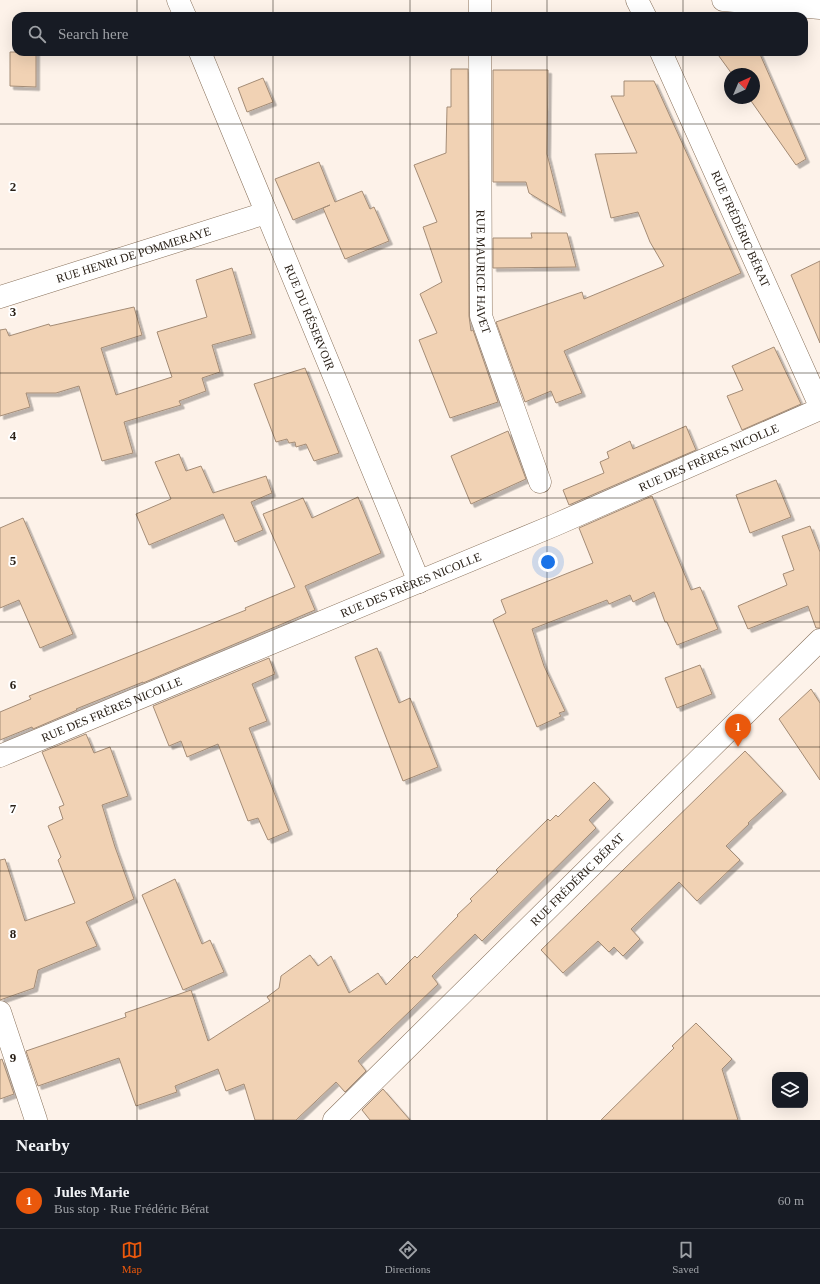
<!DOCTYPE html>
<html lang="en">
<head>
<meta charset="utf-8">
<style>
  :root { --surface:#171b24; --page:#20242c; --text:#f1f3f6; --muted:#9ea1a6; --line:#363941; --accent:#ea580c }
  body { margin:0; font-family:Georgia,serif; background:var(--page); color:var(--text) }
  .controls { position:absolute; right:12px; bottom:12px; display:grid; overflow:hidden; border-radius:8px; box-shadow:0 4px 16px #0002 }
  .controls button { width:36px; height:36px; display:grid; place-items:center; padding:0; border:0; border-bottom:1px solid var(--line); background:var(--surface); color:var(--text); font:20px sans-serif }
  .compass { position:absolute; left:724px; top:68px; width:36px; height:36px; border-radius:50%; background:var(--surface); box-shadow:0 4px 16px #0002; rotate:44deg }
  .you { position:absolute; left:548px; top:562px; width:14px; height:14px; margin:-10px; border:3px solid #fff; border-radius:50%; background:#1a73e8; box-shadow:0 0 0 6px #1a73e833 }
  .badge { display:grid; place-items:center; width:26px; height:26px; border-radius:50%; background:var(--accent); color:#fff; font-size:13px; font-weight:700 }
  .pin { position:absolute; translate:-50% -33px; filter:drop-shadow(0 1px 2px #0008) }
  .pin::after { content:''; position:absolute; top:21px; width:14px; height:12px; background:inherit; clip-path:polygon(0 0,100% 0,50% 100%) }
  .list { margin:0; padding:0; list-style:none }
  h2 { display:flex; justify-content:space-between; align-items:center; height:52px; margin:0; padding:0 16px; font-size:17px }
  h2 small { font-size:13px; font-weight:400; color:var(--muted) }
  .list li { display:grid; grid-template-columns:26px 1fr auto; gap:12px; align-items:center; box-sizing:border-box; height:56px; padding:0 16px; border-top:1px solid var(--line) }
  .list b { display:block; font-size:15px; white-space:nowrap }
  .list p { margin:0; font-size:13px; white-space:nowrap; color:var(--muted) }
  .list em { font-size:13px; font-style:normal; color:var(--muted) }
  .icon { flex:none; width:22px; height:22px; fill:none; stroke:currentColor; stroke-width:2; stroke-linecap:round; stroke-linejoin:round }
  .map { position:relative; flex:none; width:820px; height:1120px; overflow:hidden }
  .search { position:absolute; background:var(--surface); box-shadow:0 4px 16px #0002; left:12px; right:12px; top:12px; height:44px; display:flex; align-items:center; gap:10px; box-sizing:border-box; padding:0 14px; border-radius:12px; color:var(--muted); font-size:15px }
  .sheet { height:108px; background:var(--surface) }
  nav { display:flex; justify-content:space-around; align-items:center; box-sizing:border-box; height:56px; border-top:1px solid var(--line); background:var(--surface); font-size:11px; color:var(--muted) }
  nav a { display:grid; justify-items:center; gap:2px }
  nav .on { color:var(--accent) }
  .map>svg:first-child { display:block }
  .building { fill:#f1d2b4; stroke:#a48c76; filter:url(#shadow) }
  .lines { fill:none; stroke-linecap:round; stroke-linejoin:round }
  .street-casing { stroke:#88715b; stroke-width:23 }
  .street { stroke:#fff; stroke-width:22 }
  .grid { fill:none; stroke:#2a2118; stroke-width:1; stroke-opacity:0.55 }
  .labels { text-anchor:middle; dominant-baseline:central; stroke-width:4; stroke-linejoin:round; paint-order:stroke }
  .street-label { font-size:12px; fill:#2a2118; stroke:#fff }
  .grid-label { font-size:13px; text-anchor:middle; font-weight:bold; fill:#2a2118; stroke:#fff; stroke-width:4; stroke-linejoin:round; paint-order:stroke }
</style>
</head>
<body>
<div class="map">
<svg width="820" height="1120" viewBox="0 0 820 1120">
  <defs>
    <filter id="shadow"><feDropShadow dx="3.5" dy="3.5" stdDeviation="0" flood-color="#0004"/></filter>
  </defs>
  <rect width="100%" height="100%" fill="#fdf2e9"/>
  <!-- building -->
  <path class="building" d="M10 52H36V87L10 86Z
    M716 52H759L806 159 796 165 749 98H754V74H732Z
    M451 69H468L469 316 471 331 473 330 498 402 450 418 419 340 437 333 420 294 442 282 423 227 437 222 414 165 446 153 447 107H451Z
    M493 70H548L547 154 562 213 529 193 526 182H493Z
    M263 78 273 102 247 112 238 88Z
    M624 81H654L741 273 564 351 582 393 556 403 551 391 525 402 496 322 582 292 584 299 664 266 650 242 638 212 611 218 595 154 637 153 611 96H624Z
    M319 162 335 202 362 191 370 209 374 207 389 241 345 259 323 208 330 205 293 220 275 179Z
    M531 233H567L576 267 493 268V238H532Z
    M820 261V343L791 275Z
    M232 268 252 334 212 345 220 372 202 378 206 391 179 401 181 405 124 422 133 453 102 461 79 386 56 393H26L30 407 0 416V330L6 329 9 336 49 324 50 326 134 307 142 335 101 348 116 395 172 377 157 332 207 317 196 280Z
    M774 347 801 404 742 430 727 396 743 390 732 366Z
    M305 368 339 453 314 461 306 444 296 447 295 442 289 443 287 439 276 442 254 384Z
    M686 426 696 450 569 505 563 490 604 473 600 462 609 458 607 452 630 441 633 449Z
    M508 431 526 479 471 504 451 456Z
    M179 454 186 471 201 466 213 493 266 476 272 493 251 502 263 530 235 542 223 514 149 545 136 514 171 499 155 462Z
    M776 480 791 517 750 533 736 495Z
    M652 496 691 590 700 587 718 629 677 645 667 622H665L654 592 633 602 630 595 609 604 607 600 532 629 544 666 565 711 559 713 561 716 537 727 493 620 506 613 501 600 593 563 579 528Z
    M358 497 381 553 305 586 315 610 143 683V682L76 709 77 710 33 729 32 727 0 740V712L31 699 29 696 246 610 245 608 295 587 263 514 303 498 312 518Z
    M23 518 73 634 40 648 19 600 0 608V528Z
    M810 526 820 552V628H816L808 606 748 629 738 606 787 585 783 574 794 570 782 536Z
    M377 648 399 703 410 698 438 767 403 781 355 657Z
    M269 658 275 674 252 684 267 721 249 728 289 831 268 840 258 818 248 821 218 744 187 757 181 741 169 746 153 706Z
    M700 665 712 694 677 708 665 678Z
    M811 689 820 703V780L779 719Z
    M86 734 94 753 110 747 128 796 102 805 115 847 134 899 86 922 97 946 38 970 34 988 0 1000V860L5 859 25 921 75 903 58 860 61 857 48 826 63 819 59 807 64 805 42 752Z
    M745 751 783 791 748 823 749 824 726 846 740 860 697 901 679 882 631 929 640 939 623 956 614 947 609 952 598 941 563 973 541 950Z
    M594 782 610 799 589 820 596 828 482 941 475 934 432 976 438 984 358 1061 366 1071 345 1092 336 1082 296 1120H255L244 1084 226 1091 218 1069 175 1086 177 1092 136 1106 119 1058 38 1086 26 1051 126 1017 125 1013 191 990 208 1041 270 1001 267 997 279 988 281 976 310 955 318 966 331 956 349 993 378 973 386 985 415 956 417 958 458 916 457 915 472 901 470 899 498 872 496 870 548 819 550 821 556 815 558 817Z
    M175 879 202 944 210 940 224 972 183 990 142 895Z
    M696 1023 732 1059 722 1069 738 1120H601L674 1048 672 1046Z
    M2 1059 14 1094 0 1099V1060Z
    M383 1089 410 1120H370L362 1110Z"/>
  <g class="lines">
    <!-- street casing -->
    <g class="street-casing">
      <g id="street">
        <path d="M178 0 185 16"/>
        <path d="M480 0V16"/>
        <path d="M637 0 645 16"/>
        <path d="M723 0 820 8"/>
        <path id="s1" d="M200 52 419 582"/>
        <path id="s2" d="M480 52 481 316 540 482"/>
        <path id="s3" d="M661 52 820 406"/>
        <path id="s4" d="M0 297 266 213"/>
        <path id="s5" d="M0 756 555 525 820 409"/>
        <path d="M0 1012 36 1120"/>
        <path id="s6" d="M334 1120 820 640"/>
      </g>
    </g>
    <!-- street -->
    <use href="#street" class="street"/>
  </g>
  <!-- grid -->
  <path class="grid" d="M137 0V16M273 0V16M410 0V16M547 0V16M683 0V16M137 52V1120M273 52V1120M410 52V1120M547 52V1120M683 52V1120M0 124H820M0 249H820M0 373H820M0 498H820M0 622H820M0 747H820M0 871H820M0 996H820"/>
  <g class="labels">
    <!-- street labels -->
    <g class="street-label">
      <text stroke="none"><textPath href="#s3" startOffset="194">RUE FRÉDÉRIC BÉRAT</textPath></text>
      <text stroke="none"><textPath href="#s4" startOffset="140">RUE HENRI DE POMMERAYE</textPath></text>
      <text stroke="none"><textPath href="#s2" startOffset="220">RUE MAURICE HAVET</textPath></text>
      <text stroke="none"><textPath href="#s1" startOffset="287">RUE DU RÉSERVOIR</textPath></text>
      <text stroke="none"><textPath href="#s5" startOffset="769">RUE DES FRÈRES NICOLLE</textPath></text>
      <text stroke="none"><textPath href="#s5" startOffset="445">RUE DES FRÈRES NICOLLE</textPath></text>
      <text stroke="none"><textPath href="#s5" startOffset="121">RUE DES FRÈRES NICOLLE</textPath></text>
      <text stroke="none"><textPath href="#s6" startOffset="342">RUE FRÉDÉRIC BÉRAT</textPath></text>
    </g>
  </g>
  <g class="grid-label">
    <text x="13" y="191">2</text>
    <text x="13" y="316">3</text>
    <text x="13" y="440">4</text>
    <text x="13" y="565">5</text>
    <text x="13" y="689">6</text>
    <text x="13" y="813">7</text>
    <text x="13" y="938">8</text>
    <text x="13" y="1062">9</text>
  </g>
</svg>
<div class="controls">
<button><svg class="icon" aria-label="layers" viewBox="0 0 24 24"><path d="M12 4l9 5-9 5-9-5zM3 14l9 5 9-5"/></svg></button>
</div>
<svg class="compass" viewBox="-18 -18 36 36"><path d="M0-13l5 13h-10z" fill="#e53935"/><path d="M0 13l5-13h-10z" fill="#9ea1a6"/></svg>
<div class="you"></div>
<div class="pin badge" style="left:738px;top:747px">1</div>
<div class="search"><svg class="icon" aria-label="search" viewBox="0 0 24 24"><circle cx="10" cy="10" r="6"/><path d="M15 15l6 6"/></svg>Search here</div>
</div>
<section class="sheet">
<h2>Nearby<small></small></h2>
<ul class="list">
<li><span class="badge">1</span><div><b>Jules Marie</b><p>Bus stop · Rue Frédéric Bérat</p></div><em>60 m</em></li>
</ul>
</section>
<nav>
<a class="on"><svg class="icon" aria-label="map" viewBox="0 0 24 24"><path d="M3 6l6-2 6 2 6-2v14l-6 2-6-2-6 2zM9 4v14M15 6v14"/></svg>Map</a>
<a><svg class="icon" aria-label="directions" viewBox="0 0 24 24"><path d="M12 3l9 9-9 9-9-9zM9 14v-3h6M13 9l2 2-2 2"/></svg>Directions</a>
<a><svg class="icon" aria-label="saved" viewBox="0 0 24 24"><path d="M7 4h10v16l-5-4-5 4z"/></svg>Saved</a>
</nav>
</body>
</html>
